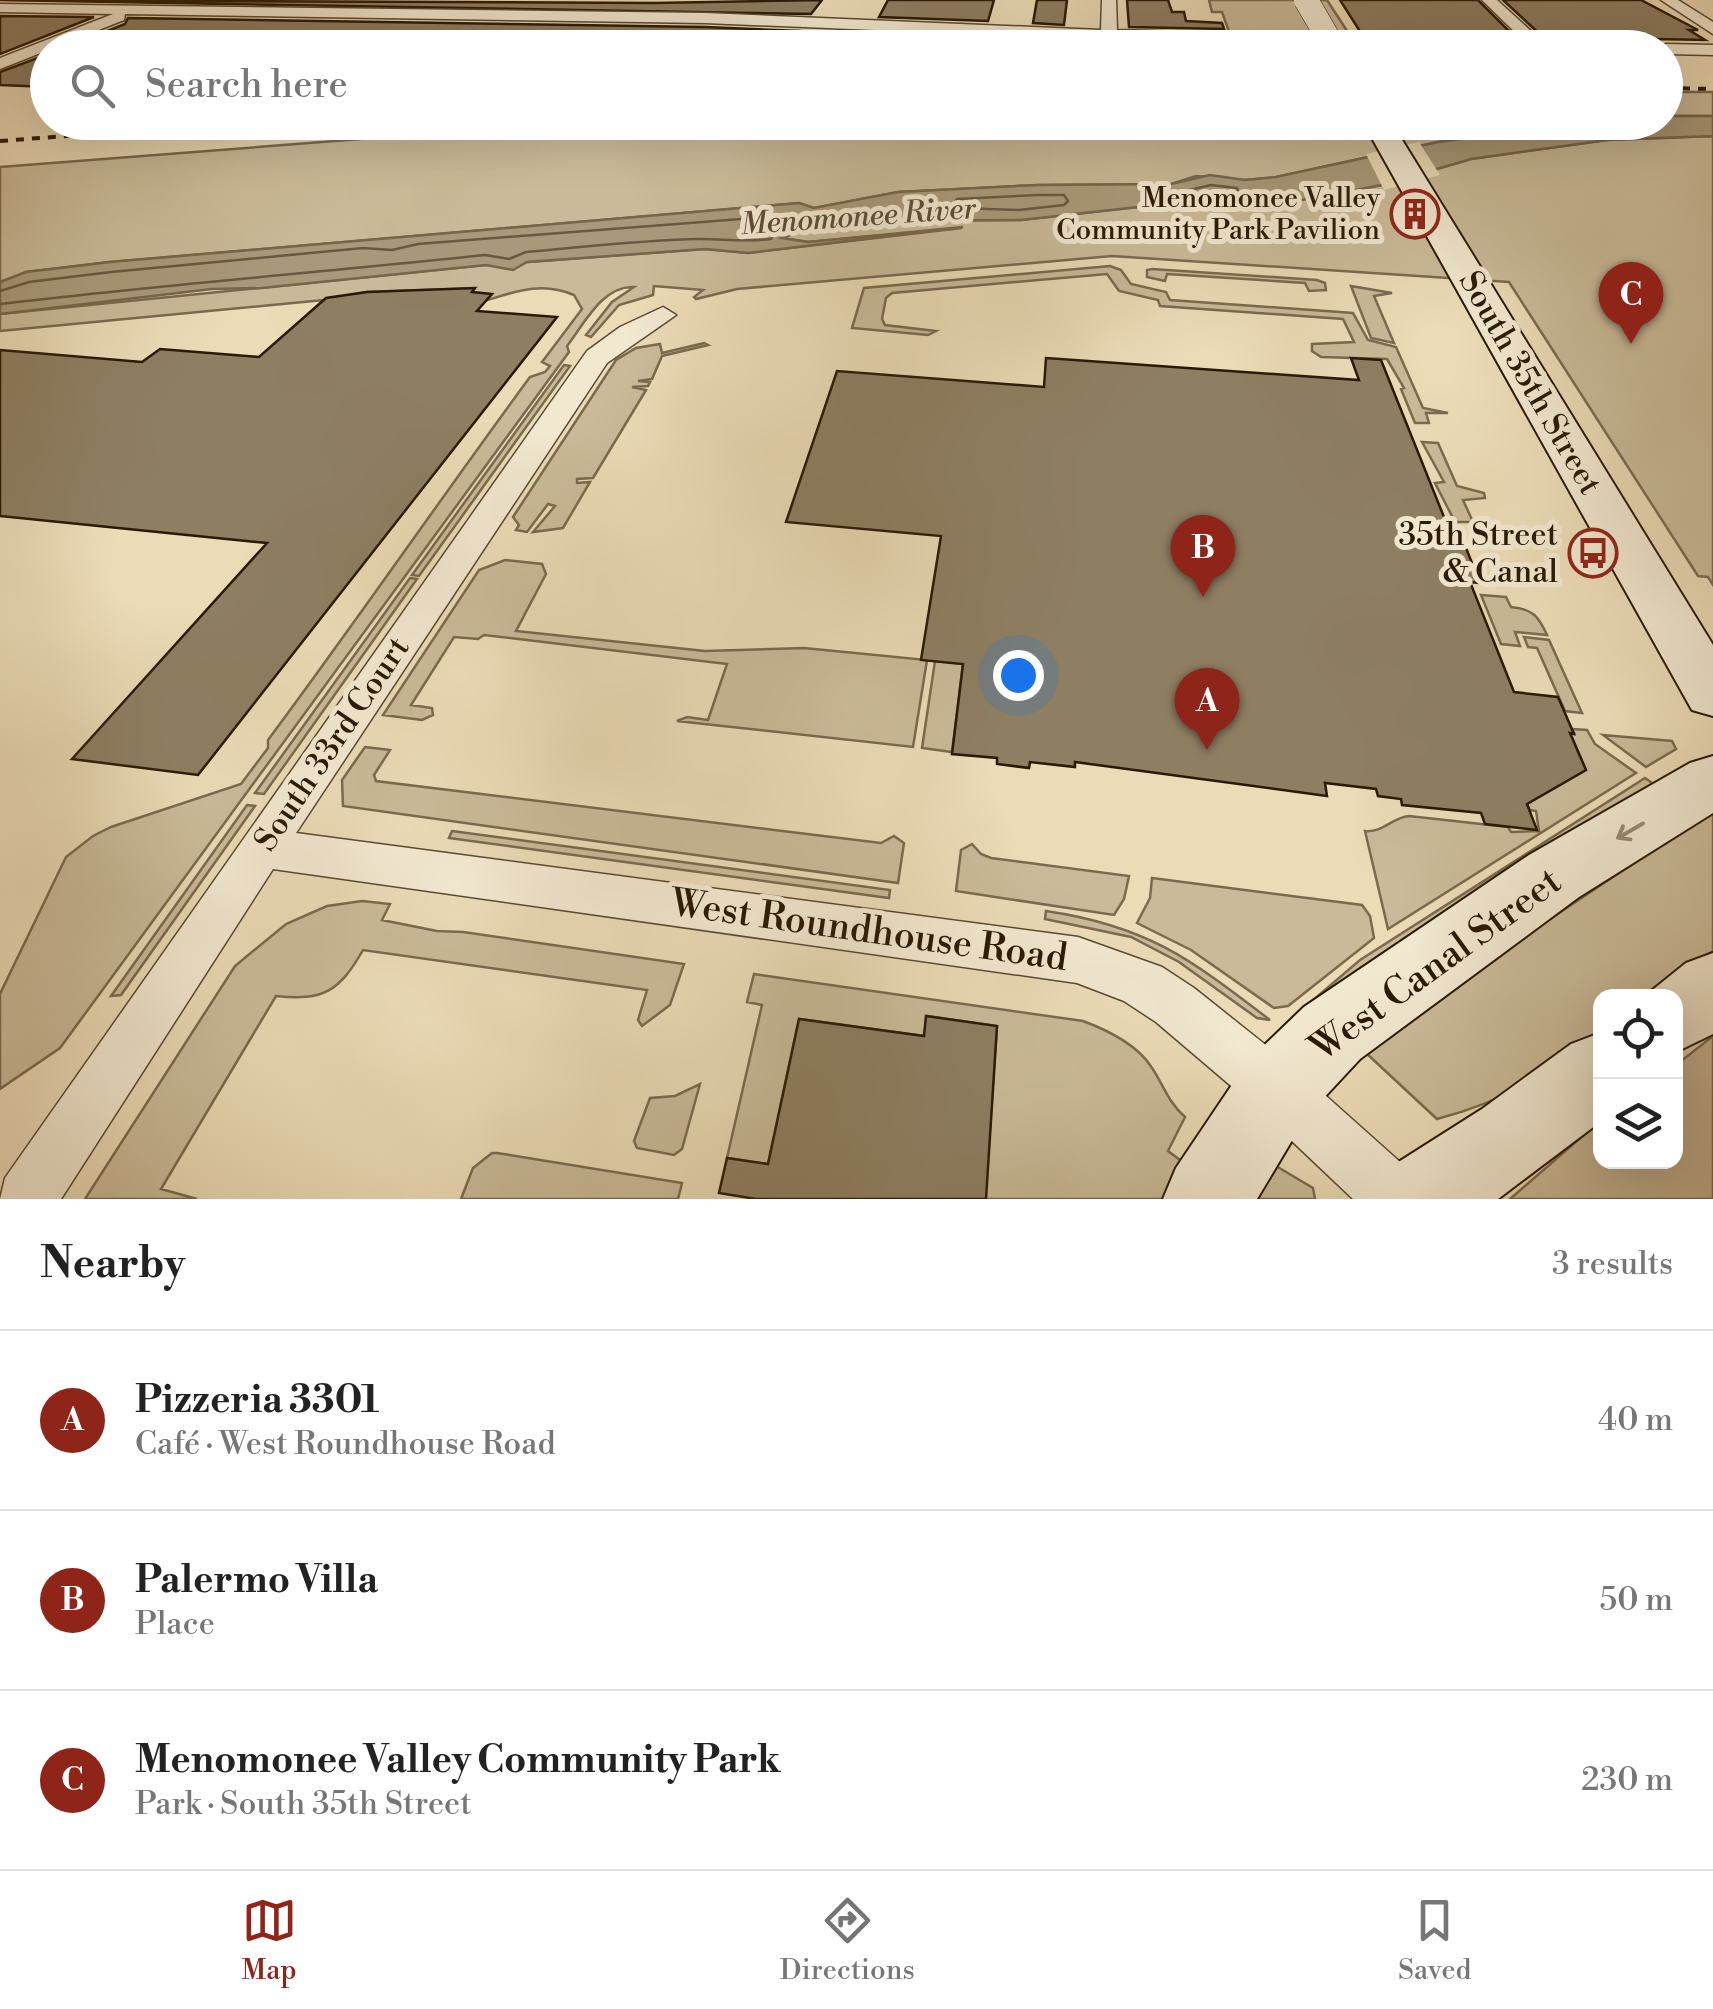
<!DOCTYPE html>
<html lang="en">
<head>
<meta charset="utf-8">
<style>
  :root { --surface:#fff; --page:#f2f2f2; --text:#222; --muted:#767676; --line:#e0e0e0; --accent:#8f2418 }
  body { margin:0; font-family:"Libre Bodoni",serif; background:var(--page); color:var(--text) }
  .controls { position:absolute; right:30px; bottom:30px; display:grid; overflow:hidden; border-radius:20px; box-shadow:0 10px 40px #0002 }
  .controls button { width:90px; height:90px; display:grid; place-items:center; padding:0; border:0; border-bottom:2px solid var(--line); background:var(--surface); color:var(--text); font:50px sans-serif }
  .you { position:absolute; left:1018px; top:675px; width:35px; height:35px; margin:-25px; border:8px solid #fff; border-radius:50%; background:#1a73e8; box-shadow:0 0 0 15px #1a73e833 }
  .badge { display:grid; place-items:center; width:65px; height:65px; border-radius:50%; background:var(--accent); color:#fff; font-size:32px; font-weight:700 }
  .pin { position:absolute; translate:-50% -82px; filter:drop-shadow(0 2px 5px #0008) }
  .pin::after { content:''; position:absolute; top:52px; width:35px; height:30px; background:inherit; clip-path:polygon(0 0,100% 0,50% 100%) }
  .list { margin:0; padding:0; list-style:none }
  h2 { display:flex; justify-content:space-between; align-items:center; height:130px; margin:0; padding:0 40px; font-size:42px }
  h2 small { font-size:32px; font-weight:400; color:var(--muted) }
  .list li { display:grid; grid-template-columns:65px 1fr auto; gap:30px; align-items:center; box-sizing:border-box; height:180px; padding:0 40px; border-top:2px solid var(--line) }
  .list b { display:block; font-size:38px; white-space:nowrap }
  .list p { margin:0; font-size:32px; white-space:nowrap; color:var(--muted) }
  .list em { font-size:32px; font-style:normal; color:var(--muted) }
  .icon { flex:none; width:55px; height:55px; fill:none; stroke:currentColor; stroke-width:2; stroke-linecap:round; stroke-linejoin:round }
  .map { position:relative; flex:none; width:1713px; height:1199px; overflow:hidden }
  .search { position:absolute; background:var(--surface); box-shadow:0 10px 40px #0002; left:30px; right:30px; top:30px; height:110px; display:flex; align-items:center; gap:25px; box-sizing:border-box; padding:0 35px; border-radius:55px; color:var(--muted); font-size:38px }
  .sheet { height:670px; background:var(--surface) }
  nav { display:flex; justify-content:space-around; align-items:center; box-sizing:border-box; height:140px; border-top:2px solid var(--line); background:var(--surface); font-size:28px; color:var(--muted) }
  nav a { display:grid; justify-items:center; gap:5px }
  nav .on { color:var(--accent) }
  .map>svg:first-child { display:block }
  .green { fill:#caba99; stroke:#7a6a4f; stroke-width:2.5 }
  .water { fill:#a9997a; stroke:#76664b; stroke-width:2.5 }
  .pier { fill:#ebdbb7 }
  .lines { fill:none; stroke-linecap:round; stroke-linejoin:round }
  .shore { stroke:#695940; stroke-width:2.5 }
  .building { fill:#8e7e62; stroke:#291905; stroke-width:2.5 }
  .street-casing { stroke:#5a4a32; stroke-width:3 }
  .secondary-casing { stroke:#291905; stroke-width:4 }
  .street { fill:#f2e8d0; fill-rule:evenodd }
  .secondary { fill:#f2e8d0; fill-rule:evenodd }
  .rail { stroke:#291905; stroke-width:4; stroke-dasharray:8 8; stroke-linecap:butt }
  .secondary-bridge-casing { stroke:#291905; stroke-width:25; stroke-linecap:butt }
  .secondary-bridge { stroke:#f2e8d0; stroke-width:24 }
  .oneway { stroke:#988b75 }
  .labels { text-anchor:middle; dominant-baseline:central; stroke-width:10; stroke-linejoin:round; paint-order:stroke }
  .far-poi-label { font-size:28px; fill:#291905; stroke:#f2e8d0; text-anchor:end }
  .far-water-label { font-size:30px; font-style:italic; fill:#5c4c34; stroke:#f2e8d0 }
  .street-label { font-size:32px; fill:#291905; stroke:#f2e8d0 }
  .poi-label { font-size:32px; fill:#291905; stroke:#f2e8d0; text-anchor:end }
  .near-street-label { font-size:38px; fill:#291905; stroke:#f2e8d0 }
</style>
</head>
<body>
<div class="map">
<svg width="1713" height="1199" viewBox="0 0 1713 1199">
  <rect width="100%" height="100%" fill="#ebdbb7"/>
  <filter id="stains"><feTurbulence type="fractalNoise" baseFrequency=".002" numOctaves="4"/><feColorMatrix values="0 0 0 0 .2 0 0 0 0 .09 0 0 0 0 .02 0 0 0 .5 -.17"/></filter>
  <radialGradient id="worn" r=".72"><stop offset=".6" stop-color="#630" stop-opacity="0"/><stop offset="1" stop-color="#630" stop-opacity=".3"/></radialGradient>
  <!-- green -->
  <path class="green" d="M1209 0H1327L1353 40 1231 37 1222 12H1212Z
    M1666 92H1713V116H1666Z
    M581 122 1579 123 1438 142 1276 177 1245 180 1196 176 1171 184 1038 185 898 192 814 208 799 203 110 262 26 272 0 282V167Z
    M1713 136V585L1708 577 1698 576 1509 282 1112 256 737 289 696 299 694 297 703 290 654 286 653 295 619 305 591 337 586 335 612 302 634 287C603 285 584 324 567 346L569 352 60 1048 0 1089V994L66 857 93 836 111 827 241 784 268 748V740C358 619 441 498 530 377L545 372 550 366 542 362 582 309 574 295C532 277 500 300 460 307L474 288 367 292 324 300 0 331V314L486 265 705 249 748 253 962 228 808 242 782 238 806 229 854 221 1021 220 1147 206 1258 208 1382 185 1471 159 1607 140Z
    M1110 266 1121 270 1131 284 1166 292 1170 300 1353 313 1368 340 1396 347 1423 408 1448 413H1426L1429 423H1415L1401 389 1404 388 1387 359 1321 357 1312 351V344L1354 342 1343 319 1160 306 1158 300 1119 291 1107 274 892 293 886 298 882 319 885 325 936 331 928 335 852 328 864 288Z
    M1152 269 1317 280 1325 283 1326 290 1309 291 1305 283 1167 274 1165 281 1147 277V270Z
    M1351 286 1392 293 1374 296 1394 343 1371 338Z
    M704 343 708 345 662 356 652 379 638 381 650 382 648 386 632 387 646 390 593 478 577 479V483L590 482 563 528 533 532 555 506 548 504 527 532 516 530 519 525 513 517 616 360 636 348 660 344 662 353Z
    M564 365 570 366 419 576 412 575Z
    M1422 442 1438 443 1457 486 1484 493 1485 498 1463 500 1473 522H1455L1435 483 1444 482Z
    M505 560 542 564 546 574 516 631 705 651 804 648 927 660 913 747 677 721 687 717 708 720 727 664 484 635 478 639 454 637 411 705 432 708 433 715 422 720 383 715 479 570Z
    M410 578 417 579 264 794 255 793Z
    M1481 595 1506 597 1511 607C1532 609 1538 615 1547 635L1515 632 1520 646 1501 644Z
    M1524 637 1549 640 1582 713 1565 711 1537 648 1528 647Z
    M935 661 963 664 952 752 922 748Z
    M1572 729 1587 730 1595 744 1636 773 1388 929 1365 831C1383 833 1391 818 1409 816L1508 827 1511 832 1539 831 1536 811 1530 810 1527 804 1586 770 1570 733H1574Z
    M1603 735 1672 741 1676 749 1646 767Z
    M365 747 390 750 374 775 376 781 881 843 894 836 904 843 898 883 343 806 342 780Z
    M1645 778 1655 785 1321 1009 1312 1001 1360 960Z
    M247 805 255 806 121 995 111 996Z
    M1713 810V951L1650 996H1600V1033C1543 1075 1507 1101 1437 1119L1366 1053 1432 998Z
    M452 831 890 890 889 898 449 838Z
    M972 844 981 854 991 858 1129 876 1124 899 1114 915 956 891 961 850Z
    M1152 878 1362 905 1370 916 1374 938 1288 1006 1274 1008 1191 950 1137 923 1150 898Z
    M362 901 390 904 382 920 437 931 463 932 684 964 670 1005 642 1026 638 1020 647 990 363 950C339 992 323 1001 276 996L161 1189 197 1199H85L235 966 286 924 327 906Z
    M1046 911C1148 926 1190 959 1270 1020L1257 1018 1179 962 1131 937 1045 919Z
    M754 974 1083 1021C1107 1030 1135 1043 1150 1065 1163 1083 1167 1101 1185 1117L1168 1151 1191 1168 1171 1199H985L997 1026 927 1016 924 1036 799 1019 768 1164 727 1158 762 1005 747 1002Z
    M1713 1036V1199H1510L1600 1121V1162H1676V1065Z
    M700 1084 682 1149 674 1155 637 1148 634 1141 650 1098 675 1096Z
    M492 1153H497L682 1183 678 1199H461L473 1168Z
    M1276 1166 1313 1188 1315 1199H1256Z"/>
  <!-- water -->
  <path class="water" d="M1666 116H1713V136L1607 140 1471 159 1382 185 1258 208 1147 206 1021 220 854 221 806 229 782 238 808 242 963 227 748 253 705 249 527 262 513 270 486 265 262 288 212 289 0 314V282L26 272 110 262 799 203 814 208 898 192 1038 185 1171 184 1210 175 1245 180 1276 177 1438 142 1579 123 1666 122Z"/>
  <!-- pier -->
  <path class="pier" d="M1419 142 1440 175 1384 190 1366 154Z"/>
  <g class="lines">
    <!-- shore -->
    <path class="shore" d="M1562 122V132L1567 135 1653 127 1658 122
      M1211 185 1237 188 1240 195 1203 200 1188 196 1190 190Z
      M1038 195H1064L1068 201 1064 205 1019 210 958 208 953 204 957 199Z
      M0 291 29 282 111 272 363 248 392 250 418 244 779 216 784 220 771 239C746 242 724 239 700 239 642 240 584 247 526 252L509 259 485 255C323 272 162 285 0 304"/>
  </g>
  <!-- building -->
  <path class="building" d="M0 0 654 3 822 0 811 14Z
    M888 0H994L988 21 879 17Z
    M1037 0H1067L1064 25 1033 23Z
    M1127 0H1168L1172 12H1184L1186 21 1222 23 1224 29 1129 27Z
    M1340 0H1478L1516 38 1361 33Z
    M1503 0H1641L1698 30H1689L1705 40 1653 39 1660 43 1658 44 1544 38Z
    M0 16 94 17 0 54Z
    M128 18 705 27 798 31 781 48 579 40 570 48H305L317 41 158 33 123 48H65L125 24Z
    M870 34 983 38 981 48H862Z
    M48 54V87L0 85V72Z
    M475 288 472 292 492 294 477 311 557 317 198 775 72 759 267 543 0 516V350L142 362 160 349 259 357 326 298 367 292Z
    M1046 358 1359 380 1351 358 1381 360 1452 537 1462 538 1480 583 1470 582 1514 692 1558 697 1574 734 1570 733 1586 770 1527 804 1537 830 1485 824 1481 813 1402 805 1401 799 1378 796 1376 789 1325 783 1327 796 1075 762V767L1030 762 1029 768 997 764V758L952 754 963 664 921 660 941 536 786 522 837 371 1044 387Z
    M926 1016 997 1026 986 1199H756L719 1193 727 1158 768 1164 799 1019 924 1036Z"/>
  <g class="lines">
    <!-- street casing -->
    <g class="street-casing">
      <path id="street" d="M1102 0H1116L1117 30 1525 42 1482 0H1497L1543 42 1583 43 1591 48H1309L705 23 125 14 124 20 0 69V58L113 14 0 12V4L705 13 1101 30Z
        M1661 0H1678L1713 22V34Z
        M1713 45V55L1666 54V48H1659L1666 44Z
        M663 307 676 315 607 363 296 833 1078 937 1162 967 1194 988 1297 1070 1418 1178 1427 1199H1353L1257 1108 1156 1022 1124 1001 1077 983 273 869 61 1199H0L5 1178 587 351 620 327Z"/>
    </g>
    <!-- secondary casing -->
    <g class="secondary-casing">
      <path id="secondary" d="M1363 122H1391L1713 645V716L1692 710Z
        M1713 756V813L1579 897 1360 1059 1306 1117 1257 1199H1163L1176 1168 1248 1061 1304 1007 1529 855 1690 763Z
        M1713 953V1034L1676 1052V996H1645L1686 963Z
        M1600 1033V1122L1498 1199H1376L1389 1168 1482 1109 1571 1044Z"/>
    </g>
    <!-- street -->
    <use href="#street" class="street"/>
    <!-- secondary -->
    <use href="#secondary" class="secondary"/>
    <!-- rail -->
    <path class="rail" d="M1666 88 1713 89
      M0 141 253 122"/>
    <!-- secondary-bridge casing -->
    <g class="secondary-bridge-casing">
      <path id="secondary-bridge" d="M1306 0 1334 48"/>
    </g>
    <!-- secondary-bridge -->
    <use href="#secondary-bridge" class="secondary-bridge"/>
  </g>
  <!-- one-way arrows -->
  <defs><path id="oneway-shaft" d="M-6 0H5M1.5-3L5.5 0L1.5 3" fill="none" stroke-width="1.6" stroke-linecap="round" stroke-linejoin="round" transform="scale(2.5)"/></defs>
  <use class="oneway" href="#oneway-shaft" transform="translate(1630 831) rotate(150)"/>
  <!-- icons -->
  <defs>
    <g id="building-ring" transform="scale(2.5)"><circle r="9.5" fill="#f2e8d0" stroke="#8f2418" stroke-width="1.5"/><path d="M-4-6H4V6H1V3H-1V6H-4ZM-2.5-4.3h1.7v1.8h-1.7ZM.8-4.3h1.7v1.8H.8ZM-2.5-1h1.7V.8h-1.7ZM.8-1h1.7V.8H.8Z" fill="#8f2418"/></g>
    <g id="bus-ring" transform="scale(2.5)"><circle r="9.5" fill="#f2e8d0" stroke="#8f2418" stroke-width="1.5"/><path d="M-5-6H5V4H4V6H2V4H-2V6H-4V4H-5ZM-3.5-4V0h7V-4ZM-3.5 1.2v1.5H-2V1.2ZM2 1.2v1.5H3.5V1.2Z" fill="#8f2418"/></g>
  </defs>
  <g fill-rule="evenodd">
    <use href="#building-ring" x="1415" y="214"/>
    <use href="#bus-ring" x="1593" y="553"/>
  </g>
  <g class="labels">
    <!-- far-poi labels -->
    <g class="far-poi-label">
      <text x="1380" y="198">Menomonee Valley<tspan x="1380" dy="32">Community Park Pavilion</tspan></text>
    </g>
    <!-- far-water labels -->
    <g class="far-water-label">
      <text transform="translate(858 217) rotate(-4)">Menomonee River</text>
    </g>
    <!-- street labels -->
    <g class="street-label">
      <text transform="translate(1530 383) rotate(60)">South 35th Street</text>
      <text transform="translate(332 744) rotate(-56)">South 33rd Court</text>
    </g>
    <!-- poi labels -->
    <g class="poi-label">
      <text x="1558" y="535">35th Street<tspan x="1558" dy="37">&amp; Canal</tspan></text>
    </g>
    <!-- near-street labels -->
    <g class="near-street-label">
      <text transform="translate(869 931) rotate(8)">West Roundhouse Road</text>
      <text transform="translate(1436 965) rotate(-36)">West Canal Street</text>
    </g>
  </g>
  <rect width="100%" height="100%" filter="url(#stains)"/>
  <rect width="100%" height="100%" fill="url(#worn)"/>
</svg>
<div class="controls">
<button><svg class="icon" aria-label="locate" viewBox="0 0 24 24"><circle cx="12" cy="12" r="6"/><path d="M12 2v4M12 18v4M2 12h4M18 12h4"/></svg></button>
<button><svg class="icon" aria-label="layers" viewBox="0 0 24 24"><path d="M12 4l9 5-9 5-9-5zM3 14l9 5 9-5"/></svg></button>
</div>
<div class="you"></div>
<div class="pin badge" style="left:1207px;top:750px">A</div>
<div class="pin badge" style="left:1203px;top:597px">B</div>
<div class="pin badge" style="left:1631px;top:344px">C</div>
<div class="search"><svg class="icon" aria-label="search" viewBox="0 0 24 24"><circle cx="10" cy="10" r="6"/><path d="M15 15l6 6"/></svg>Search here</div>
</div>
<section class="sheet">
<h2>Nearby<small>3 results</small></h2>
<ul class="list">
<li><span class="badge">A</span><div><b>Pizzeria 3301</b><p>Café · West Roundhouse Road</p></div><em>40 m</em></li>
<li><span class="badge">B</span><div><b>Palermo Villa</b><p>Place</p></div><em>50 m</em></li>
<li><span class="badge">C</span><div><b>Menomonee Valley Community Park</b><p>Park · South 35th Street</p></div><em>230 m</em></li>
</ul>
</section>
<nav>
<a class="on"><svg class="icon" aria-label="map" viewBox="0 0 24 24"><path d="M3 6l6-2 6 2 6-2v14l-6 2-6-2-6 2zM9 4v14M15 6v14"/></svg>Map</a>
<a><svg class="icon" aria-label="directions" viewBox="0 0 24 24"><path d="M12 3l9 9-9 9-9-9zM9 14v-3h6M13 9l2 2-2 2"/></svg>Directions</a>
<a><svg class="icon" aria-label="saved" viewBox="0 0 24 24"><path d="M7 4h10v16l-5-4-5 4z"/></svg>Saved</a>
</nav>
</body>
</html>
